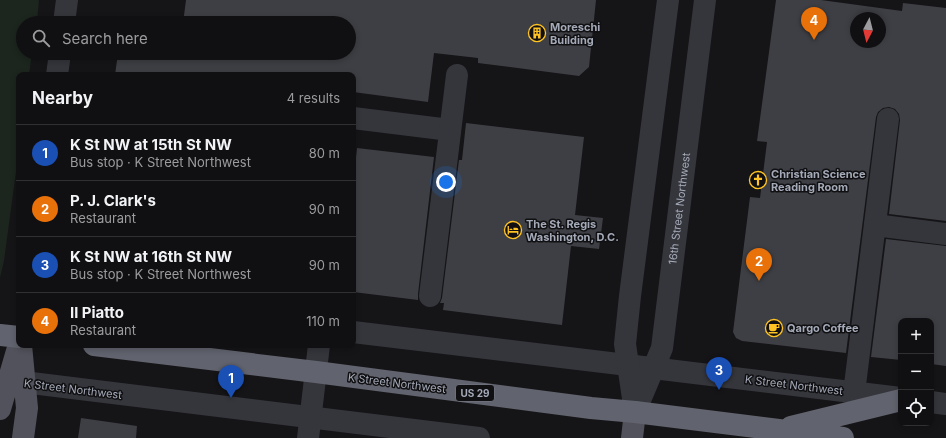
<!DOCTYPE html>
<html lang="en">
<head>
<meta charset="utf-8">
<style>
  :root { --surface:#100f11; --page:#1e1d1f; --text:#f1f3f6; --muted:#9c9c9f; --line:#302f31; --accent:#d93025 }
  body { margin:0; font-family:Inter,sans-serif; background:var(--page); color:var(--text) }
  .controls { position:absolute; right:12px; bottom:12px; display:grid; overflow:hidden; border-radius:8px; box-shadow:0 2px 6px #0003 }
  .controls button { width:36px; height:36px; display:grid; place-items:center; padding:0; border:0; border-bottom:1px solid var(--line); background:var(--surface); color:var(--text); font:20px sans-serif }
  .compass { position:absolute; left:850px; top:12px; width:36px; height:36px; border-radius:50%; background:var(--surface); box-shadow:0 2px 6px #0003; rotate:187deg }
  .you { position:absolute; left:446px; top:182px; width:14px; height:14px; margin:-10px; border:3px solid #fff; border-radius:50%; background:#1a73e8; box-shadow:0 0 0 6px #1a73e833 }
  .badge { display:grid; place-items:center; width:26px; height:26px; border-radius:50%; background:var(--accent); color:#fff; font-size:13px; font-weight:700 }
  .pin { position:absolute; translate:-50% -33px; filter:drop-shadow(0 1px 2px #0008) }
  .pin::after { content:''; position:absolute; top:21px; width:14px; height:12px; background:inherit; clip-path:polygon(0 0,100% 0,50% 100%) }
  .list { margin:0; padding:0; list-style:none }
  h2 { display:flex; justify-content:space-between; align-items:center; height:52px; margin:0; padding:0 16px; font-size:17px }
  h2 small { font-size:13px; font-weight:400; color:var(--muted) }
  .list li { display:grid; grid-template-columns:26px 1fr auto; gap:12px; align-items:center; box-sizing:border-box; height:56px; padding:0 16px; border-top:1px solid var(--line) }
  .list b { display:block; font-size:15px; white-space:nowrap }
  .list p { margin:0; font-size:13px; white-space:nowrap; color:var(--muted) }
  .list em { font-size:13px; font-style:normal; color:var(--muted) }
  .icon { flex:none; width:22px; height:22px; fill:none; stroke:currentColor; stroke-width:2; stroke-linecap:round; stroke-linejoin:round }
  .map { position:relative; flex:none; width:946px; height:438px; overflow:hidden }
  .search { position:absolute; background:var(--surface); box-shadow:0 2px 6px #0003; left:16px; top:16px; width:340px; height:44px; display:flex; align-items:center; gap:10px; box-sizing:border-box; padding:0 14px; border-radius:22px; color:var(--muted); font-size:15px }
  .panel { position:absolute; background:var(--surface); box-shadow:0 2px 6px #0003; left:16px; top:72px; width:340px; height:276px; border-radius:8px }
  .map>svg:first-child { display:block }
  .green { fill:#1c251e }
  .building { fill:#3e3f44; fill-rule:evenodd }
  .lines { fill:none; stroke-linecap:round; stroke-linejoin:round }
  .minor { stroke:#35363c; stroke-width:22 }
  .major { stroke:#51525b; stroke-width:22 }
  .highway { stroke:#61636e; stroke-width:22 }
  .labels { text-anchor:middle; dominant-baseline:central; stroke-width:3; stroke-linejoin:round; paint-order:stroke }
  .shield { fill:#101012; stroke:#787c86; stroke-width:1 }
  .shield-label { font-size:10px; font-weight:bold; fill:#a5aab8 }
  .poi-label { font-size:11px; font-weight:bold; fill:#a5aab8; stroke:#101012; text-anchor:start }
  .street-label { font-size:11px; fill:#a5aab8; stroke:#101012 }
</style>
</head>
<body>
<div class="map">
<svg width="946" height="438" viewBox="0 0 946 438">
  <rect width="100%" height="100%" fill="#151417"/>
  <!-- green -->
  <path class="green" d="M0 0H39L37 23H23V53H32L29 75H19V150L4 261 0 278Z"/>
  <!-- building -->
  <path class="building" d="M186 0H596L589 67 579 76 478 63V58L434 53 428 102 353 92V75H115L118 53H349V23H183Z
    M776 0H821L902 11 903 3 946 8V221L889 214 900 120 899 114 895 109 889 107 883 108 878 112 876 117 846 353 742 341 736 338 733 332 750 197 760 198 767 142 757 141ZM856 18H880V42H856Z
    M466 123 584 137 575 215 603 218 599 249 571 246 562 325 443 310 444 303H440L442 298 459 160H462Z
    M357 148 434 157 418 294V300L353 292V186Z
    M886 239 946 246V366L931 364V321H901V360L871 357Z
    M81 418 137 426 136 438H78Z"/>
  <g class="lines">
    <!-- minor -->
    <g class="minor">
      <path d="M64 23 67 0"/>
      <path d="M57 75 60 53"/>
      <path d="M353 118 450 130"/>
      <path d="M875 225 946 234"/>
      <path d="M430 296 457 75"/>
      <path d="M353 332 901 398"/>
      <path d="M7 380 479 438"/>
      <path d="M854 393 888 119"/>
      <path d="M931 402 946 404"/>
      <path id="s1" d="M635 412 662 348 705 0"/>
      <path d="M635 412 625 344 630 296 668 0"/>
      <path d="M308 438 319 345"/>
    </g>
    <!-- major -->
    <path class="major" d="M21 345 27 408 23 438
      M0 409 17 351
      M632 438 635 412"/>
    <!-- highway -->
    <path class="highway" d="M0 335 19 337
      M94 345 316 372 591 408 635 412 843 438
      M791 427 901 400"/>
  </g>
  <!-- icons -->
  <defs>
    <g id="building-ring" transform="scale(0.9)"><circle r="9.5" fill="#101012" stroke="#ffc324" stroke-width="1.5"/><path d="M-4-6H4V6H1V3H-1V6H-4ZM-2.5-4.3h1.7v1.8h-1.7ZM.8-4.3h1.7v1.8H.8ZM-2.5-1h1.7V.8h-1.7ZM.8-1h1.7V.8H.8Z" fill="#ffc324"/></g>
    <g id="church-ring" transform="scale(0.9)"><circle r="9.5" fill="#101012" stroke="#ffc324" stroke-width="1.5"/><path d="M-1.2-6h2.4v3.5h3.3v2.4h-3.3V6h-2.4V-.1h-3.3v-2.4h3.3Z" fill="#ffc324"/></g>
    <g id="hotel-ring" transform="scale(0.9)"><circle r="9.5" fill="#101012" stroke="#ffc324" stroke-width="1.5"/><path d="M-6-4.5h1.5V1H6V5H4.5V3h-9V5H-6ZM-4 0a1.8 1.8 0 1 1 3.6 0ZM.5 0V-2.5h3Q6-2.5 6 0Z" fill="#ffc324"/></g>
    <g id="cafe-ring" transform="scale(0.9)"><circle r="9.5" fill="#101012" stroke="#ffc324" stroke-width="1.5"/><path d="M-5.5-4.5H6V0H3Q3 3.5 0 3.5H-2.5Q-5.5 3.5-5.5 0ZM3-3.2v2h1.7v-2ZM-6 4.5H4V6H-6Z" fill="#ffc324"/></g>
  </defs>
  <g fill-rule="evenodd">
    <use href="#building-ring" x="537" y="33"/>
    <use href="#church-ring" x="758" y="180"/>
    <use href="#hotel-ring" x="513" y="230"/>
    <use href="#cafe-ring" x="774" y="328"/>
  </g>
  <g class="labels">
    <!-- shield labels -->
    <rect class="shield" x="456" y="385" width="38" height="16" rx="3"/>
    <g class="shield-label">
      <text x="475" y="393">US 29</text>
    </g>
    <!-- poi labels -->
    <g class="poi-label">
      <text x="550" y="27">Moreschi<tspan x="550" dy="13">Building</tspan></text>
      <text x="771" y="174">Christian Science<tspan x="771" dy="13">Reading Room</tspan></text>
      <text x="526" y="224">The St. Regis<tspan x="526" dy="13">Washington, D.C.</tspan></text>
      <text x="787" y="328">Qargo Coffee</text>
    </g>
    <!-- street labels -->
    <g class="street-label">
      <text stroke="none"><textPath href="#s1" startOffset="210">16th Street Northwest</textPath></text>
      <text transform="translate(397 383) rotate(7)">K Street Northwest</text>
      <text transform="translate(794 385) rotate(7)">K Street Northwest</text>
      <text transform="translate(73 389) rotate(7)">K Street Northwest</text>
    </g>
  </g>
</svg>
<div class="controls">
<button>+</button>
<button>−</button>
<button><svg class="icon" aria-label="locate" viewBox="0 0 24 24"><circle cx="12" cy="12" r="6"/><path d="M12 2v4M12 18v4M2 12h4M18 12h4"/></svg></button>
</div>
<svg class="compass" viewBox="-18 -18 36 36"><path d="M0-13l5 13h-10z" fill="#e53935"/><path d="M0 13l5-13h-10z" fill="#9c9c9f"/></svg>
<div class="you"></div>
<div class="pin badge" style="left:231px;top:398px;background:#1a4fb4">1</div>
<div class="pin badge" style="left:759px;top:281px;background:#e8710a">2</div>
<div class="pin badge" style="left:719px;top:390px;background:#1a4fb4">3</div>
<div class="pin badge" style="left:814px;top:40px;background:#e8710a">4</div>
<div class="search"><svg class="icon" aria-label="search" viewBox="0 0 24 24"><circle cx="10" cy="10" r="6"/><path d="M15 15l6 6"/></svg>Search here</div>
<section class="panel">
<h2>Nearby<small>4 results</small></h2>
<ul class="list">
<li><span class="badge" style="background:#1a4fb4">1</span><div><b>K St NW at 15th St NW</b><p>Bus stop · K Street Northwest</p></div><em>80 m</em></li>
<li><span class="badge" style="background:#e8710a">2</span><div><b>P. J. Clark's</b><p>Restaurant</p></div><em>90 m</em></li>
<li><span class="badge" style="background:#1a4fb4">3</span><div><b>K St NW at 16th St NW</b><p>Bus stop · K Street Northwest</p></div><em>90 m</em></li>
<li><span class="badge" style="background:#e8710a">4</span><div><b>Il Piatto</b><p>Restaurant</p></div><em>110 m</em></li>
</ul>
</section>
</div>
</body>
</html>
